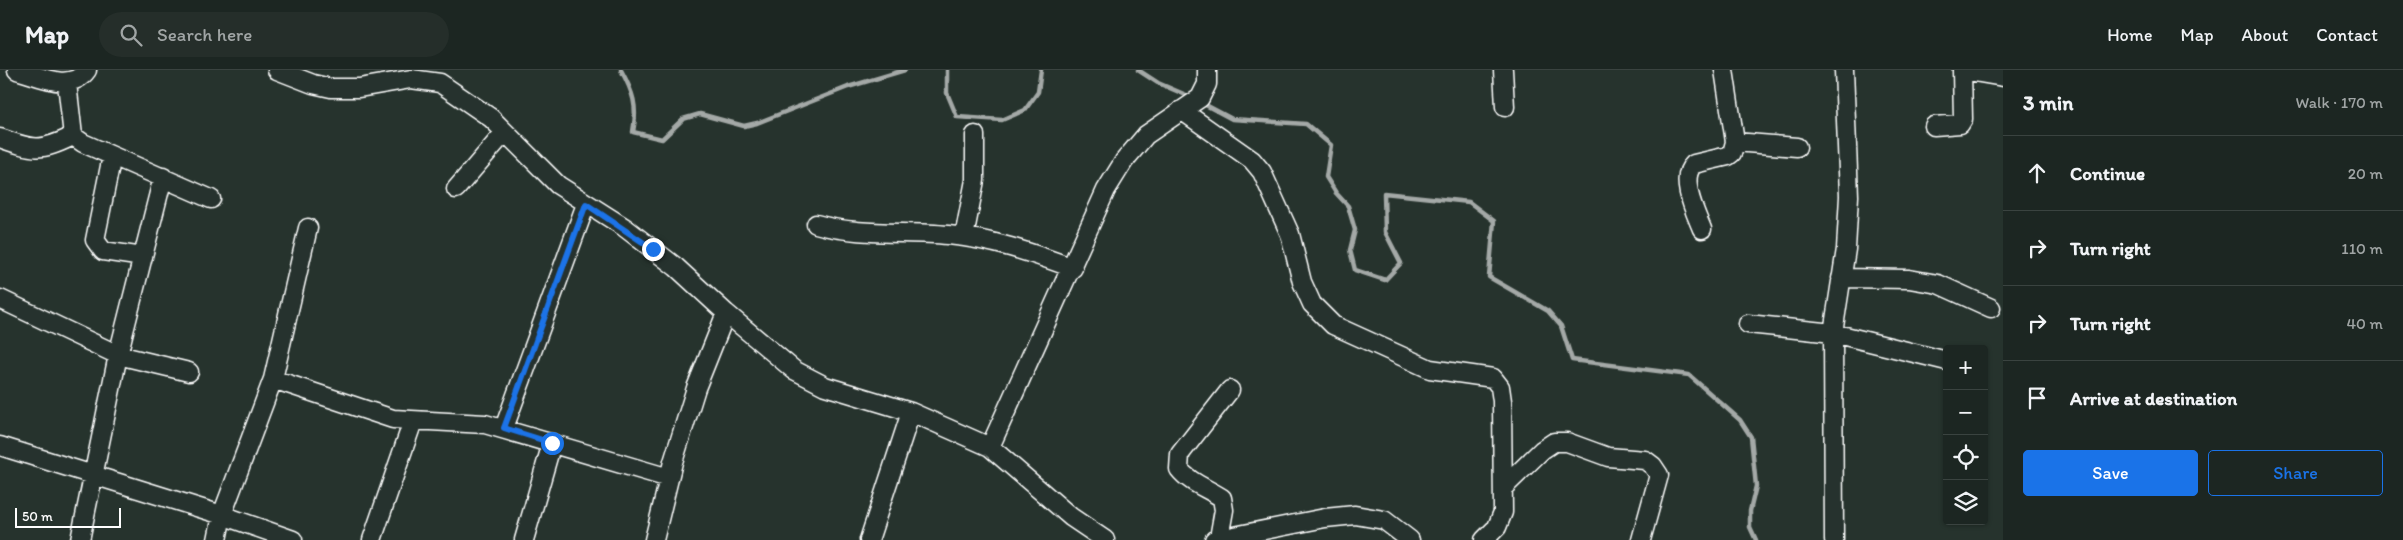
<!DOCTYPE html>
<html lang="en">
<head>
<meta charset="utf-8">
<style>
  :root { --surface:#1c2622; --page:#252e2a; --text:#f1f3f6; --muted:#a0a5a5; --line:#3a4340; --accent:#1a73e8 }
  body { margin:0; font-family:Itim,sans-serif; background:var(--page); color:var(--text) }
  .controls { position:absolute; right:15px; bottom:15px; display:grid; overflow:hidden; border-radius:5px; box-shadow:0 1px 4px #0004 }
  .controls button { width:45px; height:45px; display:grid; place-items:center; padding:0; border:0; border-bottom:1px solid var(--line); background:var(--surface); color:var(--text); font:25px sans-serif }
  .scale { position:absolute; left:15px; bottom:12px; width:106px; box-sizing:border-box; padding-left:5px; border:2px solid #fff; border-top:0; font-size:14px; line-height:18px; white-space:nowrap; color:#fff; -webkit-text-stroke:4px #26332d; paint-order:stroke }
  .stop { position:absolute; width:15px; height:15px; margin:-11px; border:4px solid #1a73e8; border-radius:50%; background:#fff }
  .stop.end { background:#1a73e8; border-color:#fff; box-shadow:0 1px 5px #0008 }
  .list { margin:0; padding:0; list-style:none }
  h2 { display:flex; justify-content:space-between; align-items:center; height:65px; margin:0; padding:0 20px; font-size:21px }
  h2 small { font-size:16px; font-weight:400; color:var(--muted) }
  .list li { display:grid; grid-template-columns:32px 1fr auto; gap:15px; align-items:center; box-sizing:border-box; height:75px; padding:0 20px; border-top:1px solid var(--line) }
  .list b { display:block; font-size:19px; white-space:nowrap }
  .list em { font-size:16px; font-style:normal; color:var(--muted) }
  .actions { display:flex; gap:10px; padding:15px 20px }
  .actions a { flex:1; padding:11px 0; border:1px solid var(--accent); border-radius:5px; text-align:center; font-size:18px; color:var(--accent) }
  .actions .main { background:var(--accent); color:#fff }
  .icon { flex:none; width:28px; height:28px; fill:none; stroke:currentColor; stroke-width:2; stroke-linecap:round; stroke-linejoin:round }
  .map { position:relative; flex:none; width:2003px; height:470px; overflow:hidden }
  header { display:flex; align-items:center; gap:30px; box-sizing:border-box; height:70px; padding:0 25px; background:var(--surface); border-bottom:1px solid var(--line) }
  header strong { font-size:24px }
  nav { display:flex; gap:28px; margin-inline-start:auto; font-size:18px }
  .search { width:350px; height:45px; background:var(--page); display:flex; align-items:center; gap:12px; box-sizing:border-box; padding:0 18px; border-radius:28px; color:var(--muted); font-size:19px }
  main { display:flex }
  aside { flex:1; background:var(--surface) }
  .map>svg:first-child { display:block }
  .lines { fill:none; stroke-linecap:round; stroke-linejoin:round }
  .stream { stroke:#a4a9a7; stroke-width:4.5 }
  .minor-casing { stroke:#fff; stroke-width:21 }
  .minor { stroke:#26332d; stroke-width:18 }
  .route { stroke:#1a73e8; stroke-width:6 }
</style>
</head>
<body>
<header>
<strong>Map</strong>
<div class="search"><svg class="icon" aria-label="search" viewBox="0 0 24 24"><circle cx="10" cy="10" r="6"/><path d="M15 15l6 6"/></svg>Search here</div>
<nav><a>Home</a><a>Map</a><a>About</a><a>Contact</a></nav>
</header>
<main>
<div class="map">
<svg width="2003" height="470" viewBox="0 0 2003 470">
  <rect width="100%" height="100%" fill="#26332d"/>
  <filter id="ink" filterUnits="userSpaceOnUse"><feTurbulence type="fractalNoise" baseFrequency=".02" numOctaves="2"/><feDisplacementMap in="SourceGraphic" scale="10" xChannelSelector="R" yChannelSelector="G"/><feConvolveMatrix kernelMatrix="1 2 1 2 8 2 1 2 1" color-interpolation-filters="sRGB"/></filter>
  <g filter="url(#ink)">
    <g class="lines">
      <!-- stream -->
      <path class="stream" d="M621 0C633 22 638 36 633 62L662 69 683 49 700 44 744 56 757 53 848 17 905 0
        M947 0V23L957 47 1002 50 1025 40 1038 22 1041 0
        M1138 0 1158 13 1193 28
        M1200 32 1232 49 1306 54 1331 75 1326 107 1336 123 1348 136 1355 160 1350 180 1355 200 1385 210 1401 193 1385 162 1384 123 1469 132 1494 151 1489 207 1548 241 1561 256 1572 290 1689 305 1740 350 1751 367 1756 416 1750 441V457L1756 470"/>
      <!-- minor casing -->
      <g class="minor-casing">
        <path id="minor" d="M17 0C39 6 71 23 87 0
          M277 0 313 14 331 18H359L411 9 440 13 491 48 558 115 624 157 676 197 726 243 794 300 825 316 911 342 990 377 1071 447 1105 470
          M1503 0 1505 37
          M1844 0 1849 126 1846 179 1833 263 1947 291
          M1962 0 2003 7
          M67 13 73 66 83 73 211 129
          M1181 40 1252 90 1262 102 1290 164 1302 212 1312 234 1333 255 1430 299 1493 308 1500 317 1502 331 1503 442 1497 457 1484 470
          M1934 56 1960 54 1963 49 1962 0
          M0 68C34 80 40 82 73 66
          M1735 72 1797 77
          M112 86 95 170 103 181 143 187
          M456 119 505 62
          M816 154C859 166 904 161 948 165 992 169 1032 183 1073 198
          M1702 159C1696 144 1678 108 1694 94L1728 86 1732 83 1735 72 1724 0
          M964 167 975 110V65
          M1841 208 1909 209 1938 214 1991 238
          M0 229 118 285 189 302
          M1748 254 1833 263 1834 470
          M273 309 308 158
          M504 358 586 134
          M0 376 222 445 293 470
          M990 377 1106 120 1124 91 1146 65 1200 28 1207 14V0
          M1503 418 1542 380 1554 372H1567L1608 387 1645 390 1653 396 1659 405 1641 470
          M1219 468 1224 440 1222 428C1207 418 1190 413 1179 399L1180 384 1230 320
          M80 470 118 285 163 107
          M217 470 222 445 273 309 393 349 485 354 669 408
          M372 470 413 351
          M524 470 552 373
          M654 470 673 392 696 318 726 243
          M869 470 911 342
          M1214 470 1325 448 1355 445 1384 450 1410 470"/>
      </g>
      <!-- minor -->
      <use href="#minor" class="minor"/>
    </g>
  </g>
  <g class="lines" filter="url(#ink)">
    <!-- route -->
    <path class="route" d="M552 373 504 358 586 134 653 179"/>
  </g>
</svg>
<div class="controls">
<button>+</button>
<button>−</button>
<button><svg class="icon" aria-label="locate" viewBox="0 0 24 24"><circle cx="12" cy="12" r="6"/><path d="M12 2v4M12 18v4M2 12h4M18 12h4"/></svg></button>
<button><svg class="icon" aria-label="layers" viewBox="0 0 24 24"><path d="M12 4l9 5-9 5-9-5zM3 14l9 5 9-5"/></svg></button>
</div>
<div class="scale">50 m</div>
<div class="stop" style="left:552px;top:373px"></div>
<div class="stop end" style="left:653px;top:179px"></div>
</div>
<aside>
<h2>3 min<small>Walk · 170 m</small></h2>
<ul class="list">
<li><svg class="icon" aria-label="ahead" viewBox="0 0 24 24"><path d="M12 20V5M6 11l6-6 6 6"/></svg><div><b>Continue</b></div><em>20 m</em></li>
<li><svg class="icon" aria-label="right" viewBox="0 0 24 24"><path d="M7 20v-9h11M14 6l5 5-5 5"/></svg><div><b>Turn right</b></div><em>110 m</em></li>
<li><svg class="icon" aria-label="right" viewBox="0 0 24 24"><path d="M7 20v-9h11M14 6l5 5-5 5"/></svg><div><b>Turn right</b></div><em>40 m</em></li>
<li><svg class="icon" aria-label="arrive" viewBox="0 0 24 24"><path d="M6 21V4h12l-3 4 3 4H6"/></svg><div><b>Arrive at destination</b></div></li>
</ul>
<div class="actions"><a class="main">Save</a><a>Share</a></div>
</aside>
</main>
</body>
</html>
